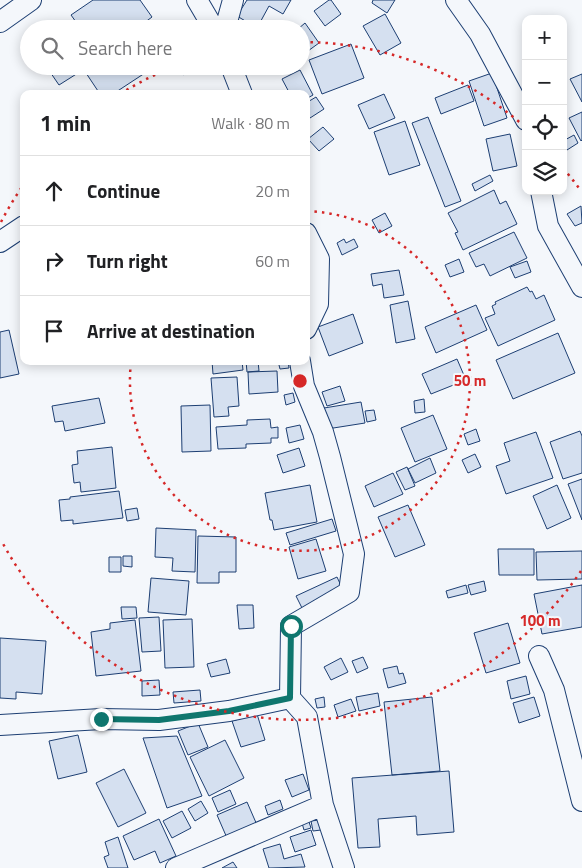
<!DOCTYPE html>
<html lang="en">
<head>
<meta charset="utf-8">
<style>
  :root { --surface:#fff; --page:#f6f6f6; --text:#202124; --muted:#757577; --line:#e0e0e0 }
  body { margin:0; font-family:"Titillium Web",sans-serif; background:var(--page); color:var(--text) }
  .controls { position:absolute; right:15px; top:15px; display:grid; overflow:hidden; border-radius:10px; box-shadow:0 2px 12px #0003 }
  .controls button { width:45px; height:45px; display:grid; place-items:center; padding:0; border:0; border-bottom:1px solid var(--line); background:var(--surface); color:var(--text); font:25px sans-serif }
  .stop { position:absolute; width:15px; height:15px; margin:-11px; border:4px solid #0f766e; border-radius:50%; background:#fff }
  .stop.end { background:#0f766e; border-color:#fff; box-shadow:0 1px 5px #0008 }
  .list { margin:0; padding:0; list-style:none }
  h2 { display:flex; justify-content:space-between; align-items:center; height:65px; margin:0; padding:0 20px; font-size:21px }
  h2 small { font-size:16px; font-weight:400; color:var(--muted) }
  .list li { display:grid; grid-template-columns:32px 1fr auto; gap:15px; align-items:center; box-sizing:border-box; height:70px; padding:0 20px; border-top:1px solid var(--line) }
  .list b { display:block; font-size:19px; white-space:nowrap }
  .list em { font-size:16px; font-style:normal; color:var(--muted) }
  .icon { flex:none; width:28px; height:28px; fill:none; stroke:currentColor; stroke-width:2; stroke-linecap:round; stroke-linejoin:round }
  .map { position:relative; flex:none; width:582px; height:868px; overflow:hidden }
  .search { position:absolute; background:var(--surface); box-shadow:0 2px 12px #0003; left:20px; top:20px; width:290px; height:55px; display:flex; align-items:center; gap:12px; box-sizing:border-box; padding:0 18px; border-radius:28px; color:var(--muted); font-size:19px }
  .panel { position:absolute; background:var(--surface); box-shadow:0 2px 12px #0003; left:20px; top:90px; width:290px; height:275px; border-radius:10px }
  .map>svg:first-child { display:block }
  .building { fill:#d5e0f0; stroke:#1d3f73 }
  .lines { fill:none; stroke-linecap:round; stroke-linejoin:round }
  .minor-casing { stroke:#1d3f73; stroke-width:22 }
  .minor { stroke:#f4f7fb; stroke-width:20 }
  .route { stroke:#0f766e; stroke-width:6 }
  .ring { fill:none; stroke:#d62828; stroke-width:2.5; stroke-dasharray:2.5 5 }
  .centre { fill:#d62828; stroke:#f4f7fb; stroke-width:2.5 }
  .ring-label { font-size:15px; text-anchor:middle; font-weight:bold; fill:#d62828; stroke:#f4f7fb; stroke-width:4; stroke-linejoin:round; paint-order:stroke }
</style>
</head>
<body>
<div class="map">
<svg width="582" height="868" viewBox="0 0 582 868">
  <rect width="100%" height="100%" fill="#f4f7fb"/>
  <!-- building -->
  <path class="building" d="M93 0H140L152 17 136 29H81L71 15Z
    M247 0H291L283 14 269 6 257 28 237 16Z
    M329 0H331L341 14 325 26 314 11Z
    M373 0H395L387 13 372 3Z
    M385 14 401 43 380 55 363 26Z
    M305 23 319 43 301 56V29H298Z
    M351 44 364 78 322 94 309 60Z
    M46 66H74L78 73 59 85Z
    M97 66H141L145 73 113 94H100L86 73Z
    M177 66H194L183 75Z
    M272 66H286L277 73Z
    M300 70 313 95 306 99V94H290L282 79Z
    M492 73 507 118 484 126 469 81Z
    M582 74V102L570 79Z
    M468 85 474 101 441 114 435 98Z
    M384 94 395 118 369 129 358 105Z
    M316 97 324 109 310 118 306 112V103Z
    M582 112V140L581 141 569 118Z
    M428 117 461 201 445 207 412 123Z
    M405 121 420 165 389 175 374 132Z
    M323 127 334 139 319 151 308 139Z
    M510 134 517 166 493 171 486 139Z
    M574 135 578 143 567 150 563 141Z
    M490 175 493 181 475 191 472 184Z
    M494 190 500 204 506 201 517 224 463 250 455 233 458 232 448 213Z
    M581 206 582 223 575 226 567 214Z
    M385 213 392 226 379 233 372 220Z
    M514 232 527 258 490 276 484 264 476 267 469 253Z
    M344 239 346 243 354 239 358 247 342 255 337 243Z
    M459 259 464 272 450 277 445 265Z
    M527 261 531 272 515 278 510 267Z
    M399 270 404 295 384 298 382 284 373 286 371 274Z
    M527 287 530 292 532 291 536 299 544 295 555 320 498 346 485 318 495 314 492 306 496 304 495 302Z
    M408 301 415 339 396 343 390 305Z
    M476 305 487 330 436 353 425 327Z
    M353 314 363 343 329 356 318 327Z
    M9 330 19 374 0 378V332Z
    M558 333 575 373 513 399 496 360Z
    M457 359 466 380 431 394 422 374Z
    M212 361H242L243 370 213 374Z
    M246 361H258L259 371 247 372Z
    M278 361H288L289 368 280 369Z
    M277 371 278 392 249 394 248 372Z
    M237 377 239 406 228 407 229 416 214 417 211 378Z
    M340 386 345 401 327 406 322 392Z
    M293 393 295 402 286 405 284 395Z
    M99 398 105 423 65 431 63 421 55 422 52 406Z
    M424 399 425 412 415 413 414 401Z
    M361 402 365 423 327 429 324 408Z
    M210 405 211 451 182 452 181 406Z
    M374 410 376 420 367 422 365 411Z
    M433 415 447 449 415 462 401 428Z
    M270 419 271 428 278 427V438H271V443L246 444V448L218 449 216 427 247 425V420Z
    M300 425 304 439 289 443 286 428Z
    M476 429 480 441 468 445 464 434Z
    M580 431 582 436V473L563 479 550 442Z
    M536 432 553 478 506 494 496 466 510 461 504 443Z
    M112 447 116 488 81 492 80 482 74 483 72 465 78 464 77 451Z
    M299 448 305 466 283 473 277 455Z
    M475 454 481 467 468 473 462 460Z
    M430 458 436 473 415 483 408 469Z
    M407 467 415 486 405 490 396 472Z
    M393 473 403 494 374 507 365 486Z
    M582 479V520L568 484Z
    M310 485 317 522 274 530 272 520H270L265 493Z
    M557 485 571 518 547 529 533 496Z
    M119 491 123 518 73 524V520L61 521 59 500 70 499V497Z
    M408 505 425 545 395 557 378 517Z
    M137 508 139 519 127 521 125 510Z
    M332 519 336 531 290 545 286 533Z
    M156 528 196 530 195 572 172 571 173 558 155 557Z
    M198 536 236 537V572H219V583H197Z
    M316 539 326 571 298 579 289 547Z
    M498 549H534V575H499Z
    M582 551V579L537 580 536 552Z
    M123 556H132V567L123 566Z
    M109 557H121V572H109Z
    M337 577 343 590 302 608 296 596Z
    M151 578 189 581 186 615 148 612Z
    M484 581 486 591 471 595 468 585Z
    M466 585 468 593 448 598 446 591Z
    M582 585V627L542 634 534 594Z
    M237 605H253L254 628 239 629Z
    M121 607H136L137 618 122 619Z
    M159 617 161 651 142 652 139 618Z
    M192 619 194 667 165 668 163 620Z
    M135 620 141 671 96 676 91 632 110 629V623Z
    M508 623 520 663 486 673 474 633Z
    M0 638 46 641 42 694 16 692V699L0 698Z
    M363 657 368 668 357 673 352 661Z
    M341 658 348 672 331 680 324 667Z
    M226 659 230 673 211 677 207 664Z
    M397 666 399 674 403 673 406 683 388 688 383 669Z
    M526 676 530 694 511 699 507 681Z
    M159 680 160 695 142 696V681Z
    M200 690 201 701 174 703 173 692Z
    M378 693 380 706 359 711 356 697Z
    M324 697 325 707 317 708 315 699Z
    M432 697 440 771 392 775 384 702Z
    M534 697 540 716 519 723 513 703Z
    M351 699 356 711 338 717 334 705Z
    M257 714 265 740 241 747 232 721Z
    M198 723 208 747 188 755 178 731Z
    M78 735 87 772 58 779 49 741Z
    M177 736 202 796 167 808 143 738Z
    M225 740 244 778 209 796 190 757Z
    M124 769 146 813 118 827 96 783Z
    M449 771 454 832 417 835 416 816 378 819 380 847 358 848 352 778Z
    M303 774 309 790 292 797 285 780Z
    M230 790 236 804 218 812 212 798Z
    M280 800 283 809 268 815 265 806Z
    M201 801 208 813 195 821 188 809Z
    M247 802 257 825 227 838 217 815Z
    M182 811 191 828 172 838 163 821Z
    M159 819 176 856 160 863 155 851 134 860 123 836Z
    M319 820 321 830 313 831 311 821Z
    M309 822 311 828 304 830 302 823Z
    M311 830 316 845 295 852 290 837Z
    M118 837 128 868H108L104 857 109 855 105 842Z
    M280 844 284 859 301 854 305 867 269 868 263 849Z
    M233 862 237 868H222Z"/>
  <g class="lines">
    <!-- minor casing -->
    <g class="minor-casing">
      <path id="minor" d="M197 0 214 29
        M456 0 480 34 526 120
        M0 22 31 0
        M225 29 233 0
        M231 66 242 94
        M541 191 548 226 582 287
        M306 233 319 259 318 304 306 329
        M0 242 24 226
        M539 656 554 690 582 801
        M290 698 307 717 323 805 344 868
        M0 725 101 719 159 720 229 711 290 698 291 626 349 592 354 554 330 457 323 432 304 386 300 361
        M176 868 323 805"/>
    </g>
    <!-- minor -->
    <use href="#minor" class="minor"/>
  </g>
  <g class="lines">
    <!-- route -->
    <path class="route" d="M101 719 159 720 229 711 290 698 291 626"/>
  </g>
  <!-- distance rings -->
  <g class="ring">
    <path d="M307 211A170 170 0 1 1 131 362"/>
    <path d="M581 571A339 339 0 0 1 1 540M1 222A339 339 0 0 1 22 187M120 94A339 339 0 0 1 173 67M303 42A339 339 0 0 1 525 127M563 168A339 339 0 0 1 581 191"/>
  </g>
  <circle cx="300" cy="381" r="8" class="centre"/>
  <g class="ring-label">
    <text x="470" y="386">50 m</text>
    <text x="540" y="626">100 m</text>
  </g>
</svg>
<div class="controls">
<button>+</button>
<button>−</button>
<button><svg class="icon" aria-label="locate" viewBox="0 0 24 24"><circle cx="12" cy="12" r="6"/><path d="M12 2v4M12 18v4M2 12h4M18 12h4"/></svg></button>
<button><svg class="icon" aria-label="layers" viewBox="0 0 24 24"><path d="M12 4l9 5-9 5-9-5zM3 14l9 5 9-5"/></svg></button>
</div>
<div class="stop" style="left:291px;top:626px"></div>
<div class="stop end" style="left:101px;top:719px"></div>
<div class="search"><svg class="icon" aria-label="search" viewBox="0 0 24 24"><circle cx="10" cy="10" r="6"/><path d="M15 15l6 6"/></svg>Search here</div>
<section class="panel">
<h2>1 min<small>Walk · 80 m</small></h2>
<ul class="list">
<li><svg class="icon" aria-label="ahead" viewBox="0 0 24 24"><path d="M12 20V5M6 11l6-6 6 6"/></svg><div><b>Continue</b></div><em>20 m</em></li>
<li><svg class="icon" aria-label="right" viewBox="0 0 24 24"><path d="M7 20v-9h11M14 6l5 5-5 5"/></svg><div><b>Turn right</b></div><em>60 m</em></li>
<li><svg class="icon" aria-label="arrive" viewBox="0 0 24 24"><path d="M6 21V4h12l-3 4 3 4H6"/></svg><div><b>Arrive at destination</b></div></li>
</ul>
</section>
</div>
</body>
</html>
